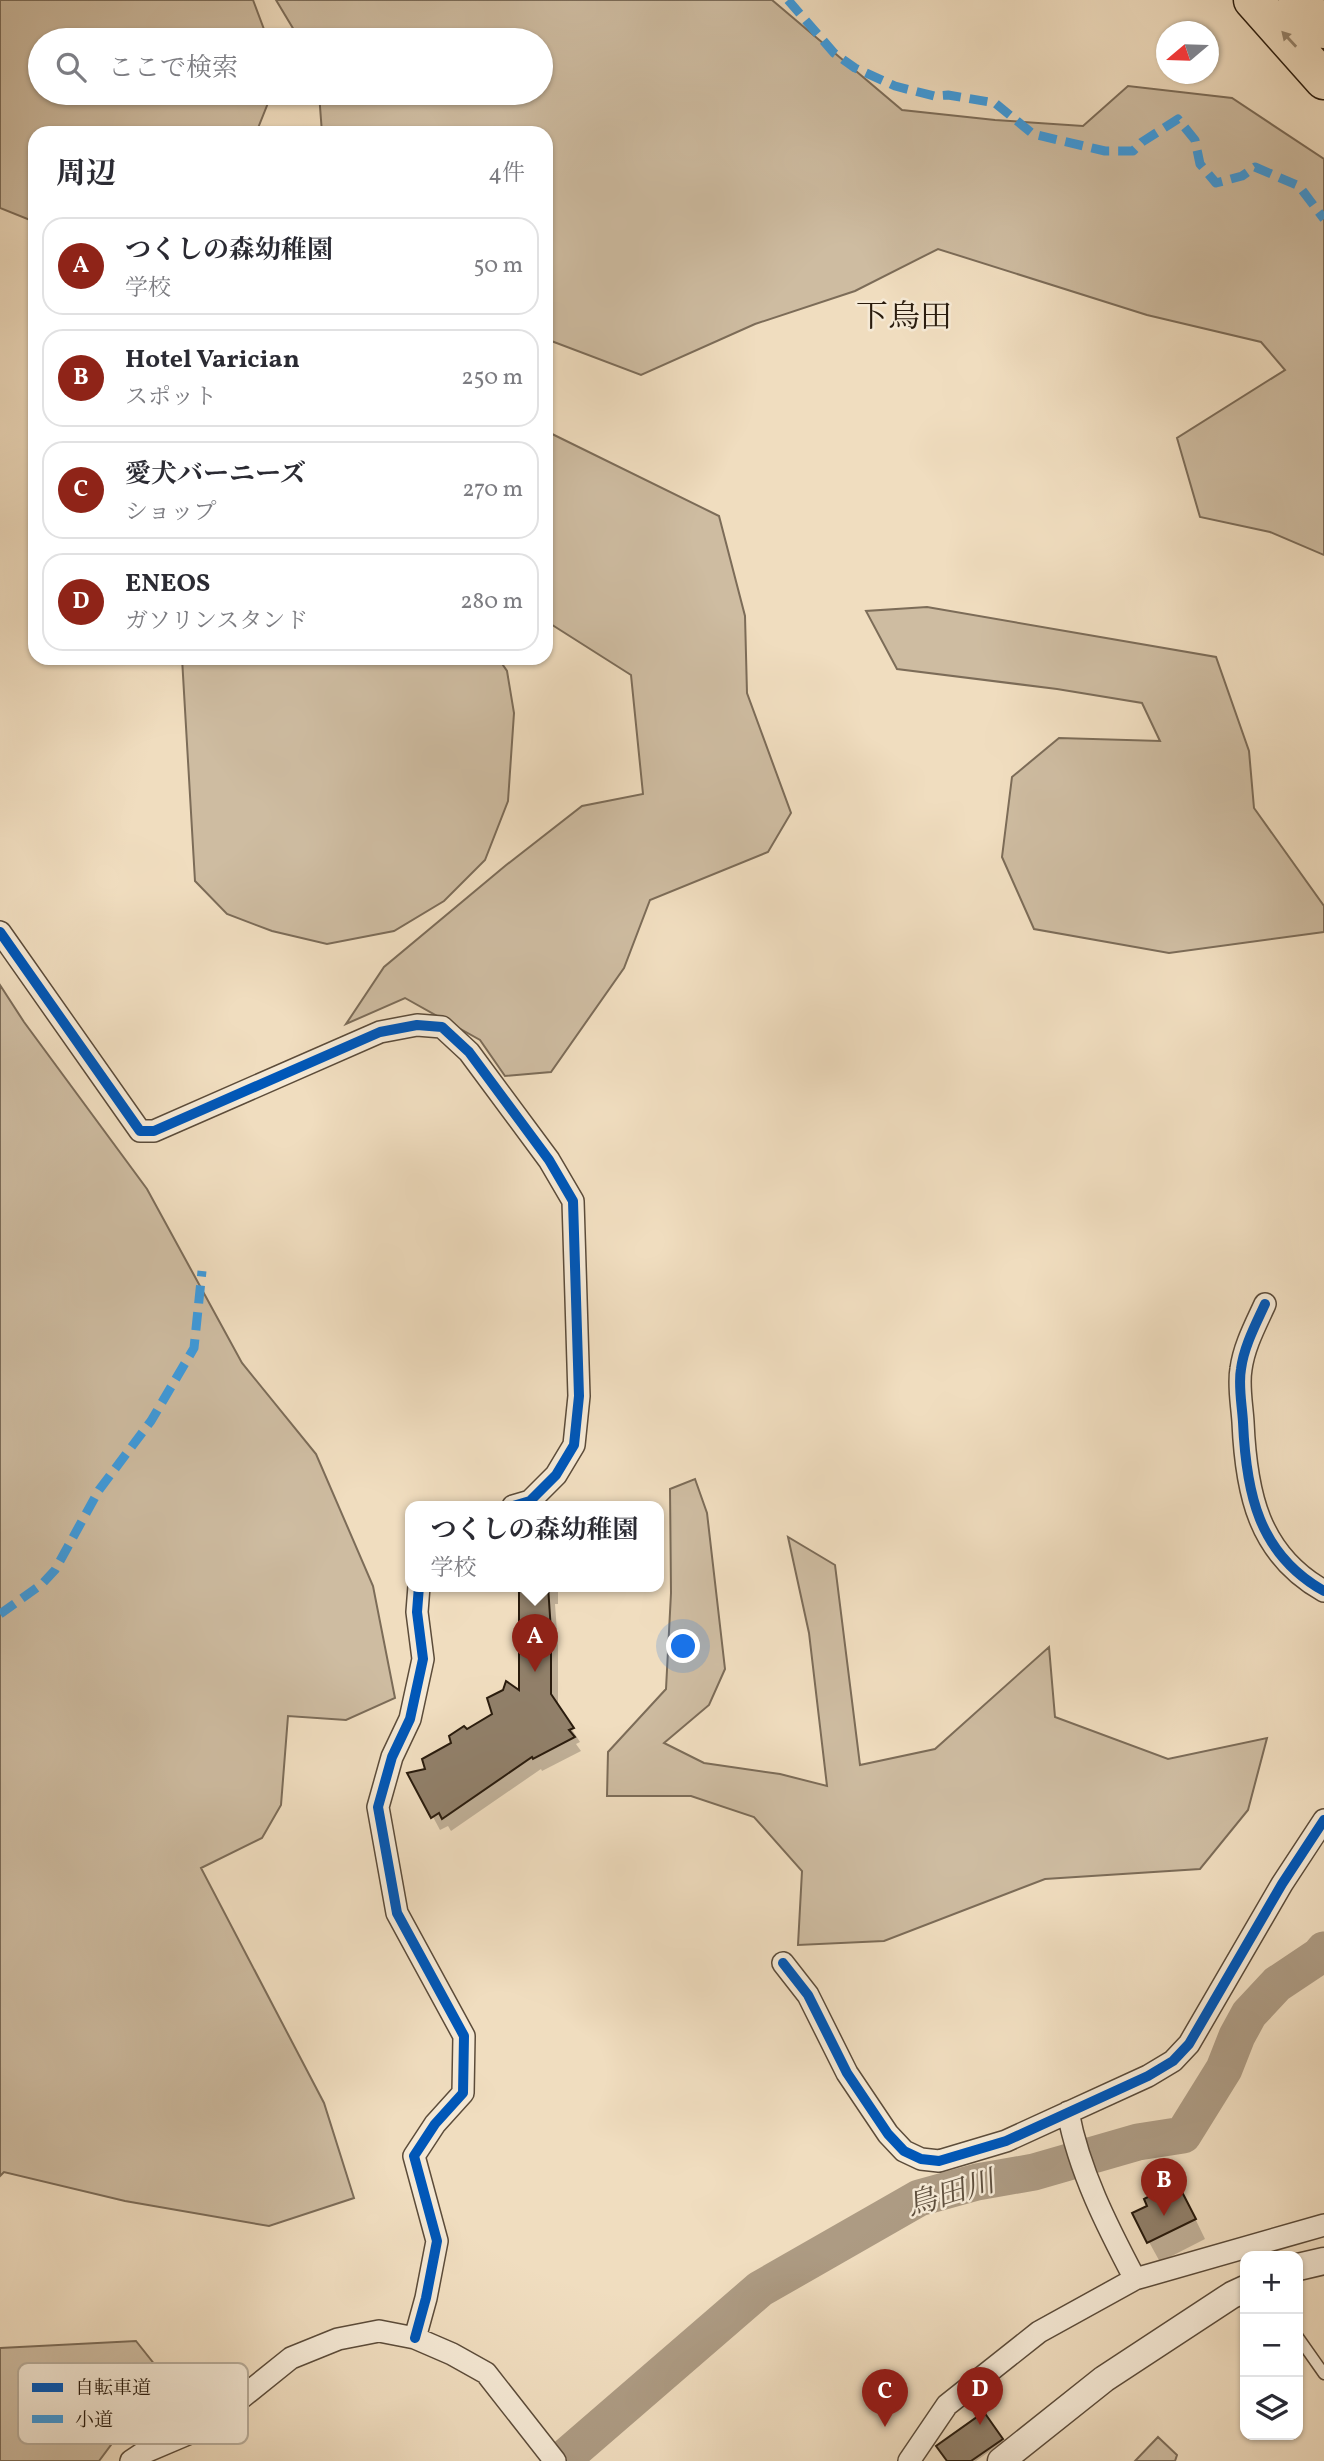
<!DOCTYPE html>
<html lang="ja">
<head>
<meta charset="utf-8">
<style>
  :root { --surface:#fff; --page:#f7f7f7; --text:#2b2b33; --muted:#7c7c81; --line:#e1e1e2; --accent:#8f2418 }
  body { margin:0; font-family:Vollkorn,"Noto Serif JP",serif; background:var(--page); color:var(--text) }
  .controls { position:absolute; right:21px; bottom:21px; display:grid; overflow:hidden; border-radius:14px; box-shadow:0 2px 5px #0004 }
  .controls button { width:63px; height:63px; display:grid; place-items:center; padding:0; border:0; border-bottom:2px solid var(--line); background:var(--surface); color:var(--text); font:35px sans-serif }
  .compass { position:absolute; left:1156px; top:21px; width:63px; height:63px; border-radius:50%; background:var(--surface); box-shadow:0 2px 5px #0004; rotate:251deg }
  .you { position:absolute; left:684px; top:1647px; width:24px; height:24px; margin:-18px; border:5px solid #fff; border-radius:50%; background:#1a73e8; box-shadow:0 0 0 10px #1a73e833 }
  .badge { display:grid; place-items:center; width:46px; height:46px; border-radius:50%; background:var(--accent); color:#fff; font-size:23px; font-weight:700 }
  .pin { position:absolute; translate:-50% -58px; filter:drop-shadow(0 2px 4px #0008) }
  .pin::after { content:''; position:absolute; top:37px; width:24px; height:21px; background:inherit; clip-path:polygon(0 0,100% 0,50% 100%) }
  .popup { position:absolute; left:405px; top:1501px; width:259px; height:91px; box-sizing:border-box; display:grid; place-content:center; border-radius:14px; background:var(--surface); filter:drop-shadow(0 2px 5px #0005); font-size:23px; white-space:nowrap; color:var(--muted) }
  .popup b { font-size:26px; color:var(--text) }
  .popup::after { content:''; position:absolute; left:50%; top:100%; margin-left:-14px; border:14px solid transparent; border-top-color:var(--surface) }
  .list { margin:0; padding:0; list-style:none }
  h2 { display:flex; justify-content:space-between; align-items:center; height:91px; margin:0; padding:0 28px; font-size:30px }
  h2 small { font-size:23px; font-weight:400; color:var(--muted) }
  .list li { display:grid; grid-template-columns:46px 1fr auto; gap:21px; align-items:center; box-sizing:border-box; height:98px; margin:0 14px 14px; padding:0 14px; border:2px solid var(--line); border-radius:21px }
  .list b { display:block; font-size:26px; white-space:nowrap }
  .list p { margin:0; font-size:23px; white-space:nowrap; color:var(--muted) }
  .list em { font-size:23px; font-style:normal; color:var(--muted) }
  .icon { flex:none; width:38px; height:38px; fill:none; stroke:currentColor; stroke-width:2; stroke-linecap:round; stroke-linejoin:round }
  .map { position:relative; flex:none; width:1324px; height:2461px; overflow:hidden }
  .search { position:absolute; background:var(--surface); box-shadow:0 2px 5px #0004; left:28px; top:28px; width:525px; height:77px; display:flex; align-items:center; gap:18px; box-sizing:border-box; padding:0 24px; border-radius:38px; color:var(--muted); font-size:26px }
  .panel { position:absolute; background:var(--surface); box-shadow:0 2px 5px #0004; left:28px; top:126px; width:525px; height:539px; border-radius:21px }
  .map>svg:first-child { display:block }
  .green { fill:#cebca1; stroke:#7c6c58; stroke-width:2 }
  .shadow { fill:#0003 }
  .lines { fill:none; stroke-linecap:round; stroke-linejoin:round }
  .river { stroke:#ad9b83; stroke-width:37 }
  .building { fill:#91806a; stroke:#2a1c0e; stroke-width:2 }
  .service-casing { stroke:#5c4c3a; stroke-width:13 }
  .minor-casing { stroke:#5c4c3a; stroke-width:24 }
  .tertiary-casing { stroke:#5c4c3a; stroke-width:29 }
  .motorway-casing { stroke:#2a1c0e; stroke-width:41 }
  .service { stroke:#f5e9d5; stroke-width:10 }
  .minor { stroke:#f5e9d5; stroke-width:21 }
  .tertiary { stroke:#f5e9d5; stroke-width:26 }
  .motorway { stroke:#f0ddbf; stroke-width:38 }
  .quiet { stroke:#3d9bde; stroke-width:9; stroke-dasharray:18 9; stroke-linecap:butt }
  .cycleway-casing { stroke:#f5e9d5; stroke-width:15 }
  .cycleway { stroke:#0057b8; stroke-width:10 }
  .oneway { fill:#97866f }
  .labels { text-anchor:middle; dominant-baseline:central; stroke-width:5; stroke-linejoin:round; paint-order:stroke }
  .water-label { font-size:30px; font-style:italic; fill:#5e4f3d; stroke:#f5e9d5 }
  .quarter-label { font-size:32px; fill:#2a1c0e; stroke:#f5e9d5 }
  .key { fill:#f5e9d5; stroke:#b8ac99; stroke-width:2 }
  .key-label { font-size:19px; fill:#2a1c0e }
</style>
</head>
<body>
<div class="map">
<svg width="1324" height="2461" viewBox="0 0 1324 2461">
  <rect width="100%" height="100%" fill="#f0ddbf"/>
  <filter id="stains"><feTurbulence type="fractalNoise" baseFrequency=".00286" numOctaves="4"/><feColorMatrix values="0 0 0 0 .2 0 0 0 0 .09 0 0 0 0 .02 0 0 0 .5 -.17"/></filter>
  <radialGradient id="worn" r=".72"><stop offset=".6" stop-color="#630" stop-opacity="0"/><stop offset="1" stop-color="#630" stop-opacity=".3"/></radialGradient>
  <!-- green -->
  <path class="green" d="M0 0H253L268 40H40V93H272L256 133H35V222L0 208Z
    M276 0H772L902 110 995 120 1083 126 1128 86 1232 98 1324 159V555L1270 532 1200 517 1177 438 1285 370 1261 342 1147 315 938 249 855 291 755 324 641 375 546 339V133H322L319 93H541V40H300Z
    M546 431 719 516 745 616 747 693 791 813 768 852 650 900 624 968 551 1072 505 1076 480 1040 405 998 346 1024 384 967 505 866 582 806 643 794 631 675 546 621Z
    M927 607 1216 657 1249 751 1254 808 1324 906V932L1169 953 1034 929 1002 857 1012 777 1059 738 1160 741 1142 703 1057 689 897 669 866 611Z
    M182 658H498L507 671 514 713 508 801 485 860 444 901 394 931 327 944 272 931 227 914 195 881Z
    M0 985 24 1022 147 1189 242 1363 316 1454 373 1586 395 1698 346 1720 288 1716 281 1805 262 1838 201 1868 324 2103 354 2198 269 2226 125 2201 4 2172 0 2176Z
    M695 1479 707 1513 725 1669 709 1705 664 1743 704 1763 780 1774 827 1786 809 1633 788 1537 835 1565 860 1765 935 1749 1049 1647 1055 1717 1168 1759 1267 1738 1248 1810 1200 1869 1045 1879 884 1941 798 1945 802 1871 754 1817 691 1796H607L608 1752 666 1689 671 1593 670 1489Z
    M136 2341 163 2375 99 2461H0V2348Z
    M1158 2437 1177 2455 1175 2461H1135Z"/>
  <!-- shadow -->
  <path class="shadow" d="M514 1586H558V1604H555L558 1646V1708L580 1742 576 1744 581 1751 542 1771 541 1769 451 1831 448 1826 440 1830 410 1774 427 1770 466 1731 494 1715 521 1693 520 1596Z
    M1164 2198 1191 2210 1205 2239 1160 2262 1149 2242Z
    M984 2414 1003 2442 976 2461H949Z"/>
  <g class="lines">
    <!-- river -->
    <path class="river" d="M561 2461 760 2289 919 2198 977 2182 1034 2172 1138 2142 1183 2135 1224 2069 1237 2036 1249 2014 1277 1984 1319 1956 1324 1950"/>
  </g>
  <!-- building -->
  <path class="building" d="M519 1586H548L551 1631V1694L574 1728 569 1730 575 1737 533 1759 532 1757 442 1819 439 1813 431 1818 407 1773 425 1769 422 1759 451 1743 449 1736 464 1726 467 1729 492 1714 487 1698 503 1690 506 1681 519 1690Z
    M1180 2188 1196 2219 1147 2243 1132 2213 1147 2206 1144 2199 1161 2190 1165 2196Z
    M984 2412 1003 2439 971 2461H947L936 2446Z"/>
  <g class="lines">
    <!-- service casing -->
    <g class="service-casing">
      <path id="service" d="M1298 2337 1324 2374"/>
    </g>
    <!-- minor casing -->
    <g class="minor-casing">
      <path id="minor" d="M0 932 140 1131H154L380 1032 417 1025 442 1027 469 1052 549 1160 573 1201 579 1396 574 1445 556 1475 530 1501 513 1506
        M1265 1304C1256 1324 1244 1346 1241 1369 1238 1385 1242 1405 1243 1422 1246 1492 1258 1554 1324 1591
        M783 1963 808 1995 847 2073 888 2134 904 2151 921 2159 939 2161 1006 2141 1148 2076 1173 2061 1189 2044 1282 1884 1324 1820
        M1068 2112C1079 2171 1107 2226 1135 2279L1324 2225
        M415 2338 426 2298 437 2241 414 2156 435 2124 463 2093 464 2036 397 1913 378 1807 392 1757 410 1719 423 1659 417 1612 419 1586
        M131 2461 143 2453 190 2433 240 2399 291 2358 338 2339 379 2331 415 2338 452 2354 486 2373 555 2461
        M909 2461 947 2405 1039 2332 1135 2279"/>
    </g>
    <!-- tertiary casing -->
    <g class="tertiary-casing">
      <path id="tertiary" d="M1298 2267 1324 2261
        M1001 2461 1104 2379 1232 2295 1245 2289"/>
    </g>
    <!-- motorway casing -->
    <g class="motorway-casing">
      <path id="motorway" d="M1253 0 1324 80
        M1298 0 1324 29"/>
    </g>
    <!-- service -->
    <use href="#service" class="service"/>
    <!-- minor -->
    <use href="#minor" class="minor"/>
    <!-- tertiary -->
    <use href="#tertiary" class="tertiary"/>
    <!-- motorway -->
    <use href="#motorway" class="motorway"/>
    <!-- quiet -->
    <path class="quiet" d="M788 0 834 53 855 68 895 86 934 96 948 95 995 103 1033 134 1105 151H1133L1142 142 1178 119 1195 140 1200 164 1216 183 1242 176 1255 167 1299 186 1324 219
      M0 1614 42 1584 55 1570 99 1490 151 1421 194 1348 202 1271"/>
    <!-- cycleway casing -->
    <g class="cycleway-casing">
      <path id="cycleway" d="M0 932 140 1131H154L380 1032 417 1025 442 1027 469 1052 549 1160 573 1201 579 1396 574 1445 556 1475 530 1501 513 1506
        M1265 1304C1256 1324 1244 1346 1241 1369 1238 1385 1242 1405 1243 1422 1246 1492 1258 1554 1324 1591
        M783 1963 808 1995 847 2073 888 2134 904 2151 921 2159 939 2161 1006 2141 1148 2076 1173 2061 1189 2044 1282 1884 1324 1820
        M415 2338 426 2298 437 2241 414 2156 435 2124 463 2093 464 2036 397 1913 378 1807 392 1757 410 1719 423 1659 417 1612 419 1586"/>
    </g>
    <!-- cycleway -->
    <use href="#cycleway" class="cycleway"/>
  </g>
  <!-- one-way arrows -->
  <defs><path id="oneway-solid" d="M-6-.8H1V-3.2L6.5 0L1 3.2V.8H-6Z" transform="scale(1.75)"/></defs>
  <use class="oneway" href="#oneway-solid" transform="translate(1289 39) rotate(-133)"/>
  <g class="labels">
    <!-- water labels -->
    <g class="water-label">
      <text transform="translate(951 2195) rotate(-17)">鳥田川</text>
    </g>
    <!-- quarter labels -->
    <g class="quarter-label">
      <text x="904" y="319">下烏田</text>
    </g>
  </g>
  <!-- legend -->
  <rect x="18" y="2363" width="230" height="81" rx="10" class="key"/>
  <rect x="32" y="2383" width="31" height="9" fill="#0057b8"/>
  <rect x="32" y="2415" width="31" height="8" fill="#3d9bde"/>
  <g class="key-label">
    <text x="75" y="2394">自転車道</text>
    <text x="75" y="2426">小道</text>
  </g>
  <rect width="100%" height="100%" filter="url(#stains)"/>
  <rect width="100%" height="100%" fill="url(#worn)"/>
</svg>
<div class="controls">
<button>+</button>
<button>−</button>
<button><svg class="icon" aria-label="layers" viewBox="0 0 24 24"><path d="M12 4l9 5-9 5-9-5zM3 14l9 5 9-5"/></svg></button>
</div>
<svg class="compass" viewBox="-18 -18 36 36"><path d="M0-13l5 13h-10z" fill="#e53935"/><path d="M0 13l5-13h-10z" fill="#7c7c81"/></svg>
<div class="you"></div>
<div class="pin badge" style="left:535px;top:1672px">A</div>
<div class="popup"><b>つくしの森幼稚園</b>学校</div>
<div class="pin badge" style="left:1164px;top:2216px">B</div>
<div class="pin badge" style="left:885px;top:2427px">C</div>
<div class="pin badge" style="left:980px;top:2425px">D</div>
<div class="search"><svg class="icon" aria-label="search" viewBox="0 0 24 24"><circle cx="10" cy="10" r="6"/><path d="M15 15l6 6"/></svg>ここで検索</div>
<section class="panel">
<h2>周辺<small>4件</small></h2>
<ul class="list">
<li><span class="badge">A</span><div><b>つくしの森幼稚園</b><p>学校</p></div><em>50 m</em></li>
<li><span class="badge">B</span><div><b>Hotel Varician</b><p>スポット</p></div><em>250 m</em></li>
<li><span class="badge">C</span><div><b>愛犬バーニーズ</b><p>ショップ</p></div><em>270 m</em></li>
<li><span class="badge">D</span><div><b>ENEOS</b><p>ガソリンスタンド</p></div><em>280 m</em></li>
</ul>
</section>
</div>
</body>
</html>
